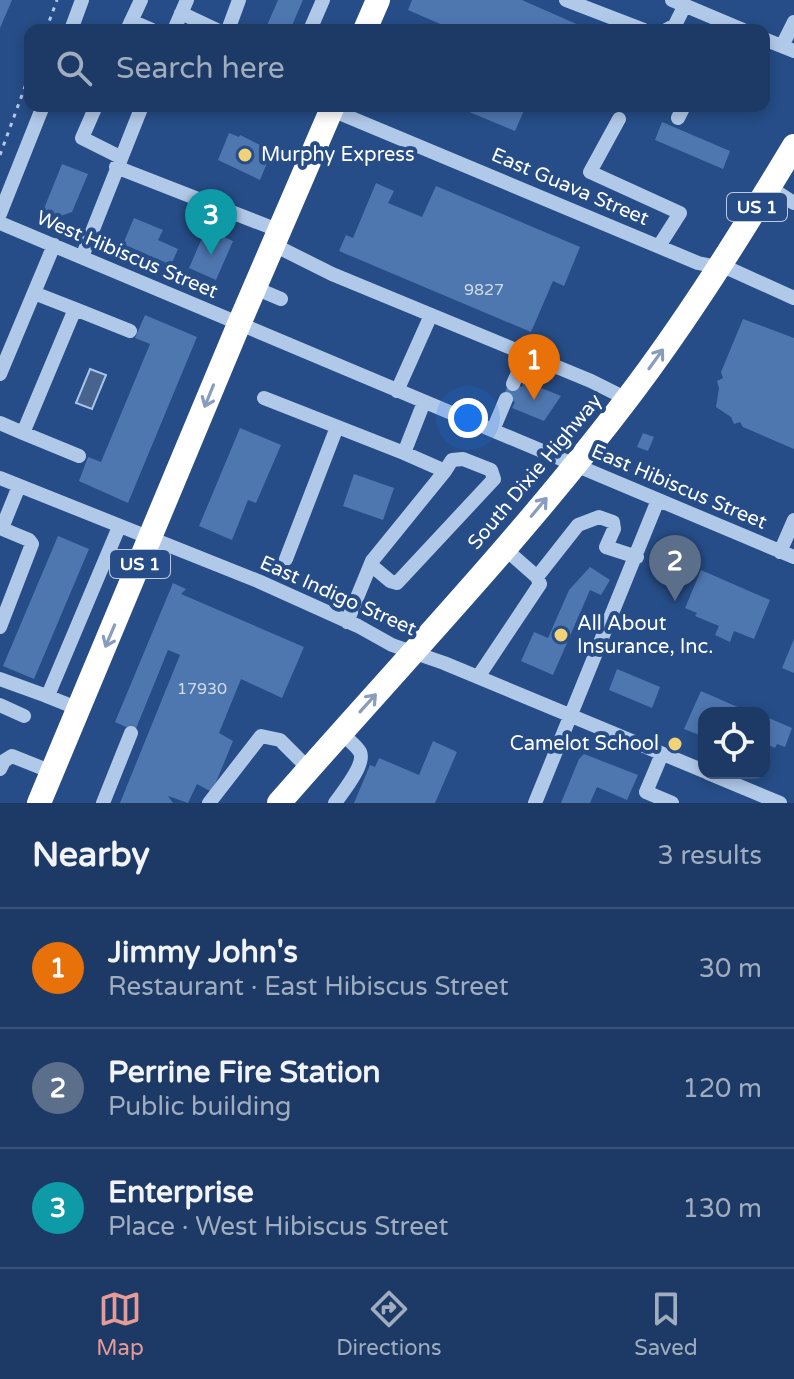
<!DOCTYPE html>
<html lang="en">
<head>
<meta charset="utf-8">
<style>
  :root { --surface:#1c3a65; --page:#29456e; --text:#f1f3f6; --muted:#a0adbf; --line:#3a5479; --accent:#e69b98 }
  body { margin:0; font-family:"Varela Round",sans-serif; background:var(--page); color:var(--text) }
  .controls { position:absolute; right:24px; bottom:24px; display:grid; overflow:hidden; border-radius:16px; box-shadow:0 4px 12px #0003 }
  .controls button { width:72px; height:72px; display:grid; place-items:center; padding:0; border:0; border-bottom:2px solid var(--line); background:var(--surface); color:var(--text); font:40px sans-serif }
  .you { position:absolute; left:468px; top:418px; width:28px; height:28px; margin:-20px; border:6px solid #fff; border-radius:50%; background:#1a73e8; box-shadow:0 0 0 12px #1a73e833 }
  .badge { display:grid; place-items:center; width:52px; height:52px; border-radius:50%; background:var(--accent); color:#fff; font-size:26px; font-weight:700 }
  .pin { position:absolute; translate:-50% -66px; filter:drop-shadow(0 2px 4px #0008) }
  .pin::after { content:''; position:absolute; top:42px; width:28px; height:24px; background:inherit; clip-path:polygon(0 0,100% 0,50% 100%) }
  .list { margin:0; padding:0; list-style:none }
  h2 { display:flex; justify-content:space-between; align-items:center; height:104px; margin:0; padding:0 32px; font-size:34px }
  h2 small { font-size:26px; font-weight:400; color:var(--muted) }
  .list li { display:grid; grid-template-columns:52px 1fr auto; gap:24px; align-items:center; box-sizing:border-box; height:120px; padding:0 32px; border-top:2px solid var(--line) }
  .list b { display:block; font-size:30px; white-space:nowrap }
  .list p { margin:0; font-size:26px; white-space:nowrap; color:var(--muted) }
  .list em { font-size:26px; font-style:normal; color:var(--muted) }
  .icon { flex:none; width:44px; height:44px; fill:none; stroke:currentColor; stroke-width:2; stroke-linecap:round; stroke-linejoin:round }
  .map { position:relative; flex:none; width:794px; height:803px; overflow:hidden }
  .search { position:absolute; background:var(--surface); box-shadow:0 4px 12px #0003; left:24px; right:24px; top:24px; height:88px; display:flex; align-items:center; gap:20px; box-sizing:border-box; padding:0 28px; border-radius:16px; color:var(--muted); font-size:30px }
  .sheet { height:464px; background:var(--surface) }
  nav { display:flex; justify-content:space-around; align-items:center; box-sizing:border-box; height:112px; border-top:2px solid var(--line); background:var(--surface); font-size:22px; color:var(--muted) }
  nav a { display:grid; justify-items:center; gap:4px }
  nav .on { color:var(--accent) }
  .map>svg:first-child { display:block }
  .water { fill:#48648e; stroke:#a6c3e9; stroke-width:2 }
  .building { fill:#4e76af }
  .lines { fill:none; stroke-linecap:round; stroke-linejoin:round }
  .path { stroke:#b1c9e9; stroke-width:3; stroke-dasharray:4 6; stroke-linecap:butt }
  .minor { stroke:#b1c9e9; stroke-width:14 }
  .highway { stroke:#fff; stroke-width:24 }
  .oneway { stroke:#889dbd }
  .poi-dot { fill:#f2d276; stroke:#264d87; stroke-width:3 }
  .labels { text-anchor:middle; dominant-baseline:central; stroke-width:8; stroke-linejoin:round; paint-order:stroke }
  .number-label { font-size:16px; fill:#d3ddeb }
  .shield { fill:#264d87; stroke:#becadb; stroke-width:2 }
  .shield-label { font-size:18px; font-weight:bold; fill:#fff }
  .poi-label { font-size:20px; fill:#fff; stroke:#264d87; text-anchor:start }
  .street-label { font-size:20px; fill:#fff; stroke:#264d87 }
</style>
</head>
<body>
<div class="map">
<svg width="794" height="803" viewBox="0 0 794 803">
  <rect width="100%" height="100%" fill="#264d87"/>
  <!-- water -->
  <path class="water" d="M90 369 106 375 92 409 76 403Z"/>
  <!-- building -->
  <path class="building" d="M0 0H12L0 28Z
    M278 0H303L290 30H265Z
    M412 0H522L590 30H454L408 10Z
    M455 106H526L515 131Z
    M662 122 730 151 723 169 655 140Z
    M229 133 239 137 240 135 272 151 260 180 218 160Z
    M62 164 88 174 72 212 58 217 43 211Z
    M376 183 394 191 388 203 422 217 436 186 580 247 564 286 553 281 531 332 339 251 346 235 353 238Z
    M134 218 163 230 158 240 178 249 171 265 123 244Z
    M206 229 233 241 216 280 189 268Z
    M145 315 197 337 128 503 79 481 88 457 101 462 150 344 135 338Z
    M743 319 794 338V449L743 427 740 422 734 424 731 417 716 407 719 388 717 381 723 378 721 372Z
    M524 381 561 396 544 421 512 408 515 402 503 397 509 382 522 387Z
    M240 428 281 445 256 503 248 500 232 540 199 526Z
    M643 433 654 437 648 451 637 447Z
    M354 474 394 488 383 520 343 506Z
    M58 536 89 549 34 679 3 666Z
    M590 567 610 580 601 595 590 590 553 675 521 661 534 632 548 638 569 590Z
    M701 570 770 600 754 639 734 631 730 642 715 635 719 626 695 616 697 613 685 608Z
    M173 583 186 589 181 594 304 647 282 698 241 679 219 733 233 741 212 792 197 784 188 803 168 796 173 803H120L180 655 168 650 135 731 115 722Z
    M794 639V673L782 668Z
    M617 669 660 687 652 708 609 690Z
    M701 691 742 709 740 713H704V737L684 729Z
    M764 716 792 728 785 747 777 744 775 748 764 743Z
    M433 741 457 752 435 803H354L370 765 375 767 379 758 419 775Z
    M584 754 638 775 627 800 597 787 590 803H561L579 759Z"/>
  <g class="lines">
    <!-- path -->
    <path class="path" d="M46 30 57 0
      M0 155 30 73"/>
    <!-- minor -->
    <path class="minor" d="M566 0 644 30
      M672 0 743 30
      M181 13 217 30
      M131 21 152 30
      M71 30 82 0
      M127 30 141 0
      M174 30 187 0
      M228 30 239 0
      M310 30 323 0
      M666 30 675 25 685 5
      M764 39 794 51
      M782 46 794 22
      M96 106 82 138 120 157
      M332 110 698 263 732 270 794 298
      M678 118 684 106
      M619 119 590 172 680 213 659 246
      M116 167 280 231
      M769 187 794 203
      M0 214 43 106
      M0 223 794 557
      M274 245 332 274 591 381 627 399
      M82 257 142 106
      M255 288 281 299
      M75 309 130 331
      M0 374 54 245
      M513 384 526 354
      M397 391 431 315
      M264 398 404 453
      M0 423 23 433 75 309 34 293
      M493 430 506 399
      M23 433 79 456
      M0 478 258 581 358 626 392 645 444 663 704 771
      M0 528 29 540 32 544 0 627
      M2 528 19 486
      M780 552 794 520
      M286 559 337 427
      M371 565 390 581 397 583 494 479 491 470 463 459 452 460 445 471
      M537 577 578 525 599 517 613 522 614 529 606 547 637 557
      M347 622 372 561 445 471 404 453 424 402
      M478 677 540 584 537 577 504 548
      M0 679 44 695 49 693 119 527
      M44 695 79 709
      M0 705 24 716
      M662 754 646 792 672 803
      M0 769 4 761 12 756 52 772
      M708 773 780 803
      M103 803 131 733
      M209 803 261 736 280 740 309 769
      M335 803C342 793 366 764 360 752 356 745 346 738 341 733
      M535 803 658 500"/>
    <!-- highway -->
    <path class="highway" d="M365 30 378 0
      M39 803 239 324 333 106
      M279 803C396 669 520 540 627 399 688 319 742 232 794 146"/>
  </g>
  <!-- one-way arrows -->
  <defs><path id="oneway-shaft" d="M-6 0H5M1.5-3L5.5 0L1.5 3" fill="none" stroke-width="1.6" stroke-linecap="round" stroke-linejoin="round" transform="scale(2)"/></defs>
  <g class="oneway">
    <use href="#oneway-shaft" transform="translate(656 359) rotate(-54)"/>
    <use href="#oneway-shaft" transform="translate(209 396) rotate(112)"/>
    <use href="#oneway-shaft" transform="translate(539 507) rotate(-50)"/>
    <use href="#oneway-shaft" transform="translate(110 636) rotate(113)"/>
    <use href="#oneway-shaft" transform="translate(368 703) rotate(-48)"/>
  </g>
  <!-- markers -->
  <g class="poi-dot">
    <circle cx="245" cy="155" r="8"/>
    <circle cx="561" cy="635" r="8"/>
    <circle cx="675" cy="744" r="8"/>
  </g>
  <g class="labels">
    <!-- number labels -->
    <g class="number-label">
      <text x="484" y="290">9827</text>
      <text x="202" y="689">17930</text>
    </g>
    <!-- shield labels -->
    <g class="shield">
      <rect x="727" y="193" width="60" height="28" rx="6"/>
      <rect x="110" y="550" width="60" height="28" rx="6"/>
    </g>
    <g class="shield-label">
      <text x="757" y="207">US 1</text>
      <text x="140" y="564">US 1</text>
    </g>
    <!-- poi labels -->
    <g class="poi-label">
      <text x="261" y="155">Murphy Express</text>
      <text x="577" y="624">All About<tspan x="577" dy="23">Insurance, Inc.</tspan></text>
      <text x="659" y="744" text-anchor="end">Camelot School</text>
    </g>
    <!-- street labels -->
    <g class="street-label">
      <text transform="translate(570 187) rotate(23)">East Guava Street</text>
      <text transform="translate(127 255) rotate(23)">West Hibiscus Street</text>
      <text transform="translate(535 472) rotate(-50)">South Dixie Highway</text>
      <text transform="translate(679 487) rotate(23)">East Hibiscus Street</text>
      <text transform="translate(338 596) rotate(24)">East Indigo Street</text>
    </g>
  </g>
</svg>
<div class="controls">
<button><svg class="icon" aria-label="locate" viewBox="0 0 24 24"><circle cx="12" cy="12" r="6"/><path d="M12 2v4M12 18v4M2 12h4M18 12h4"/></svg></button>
</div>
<div class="you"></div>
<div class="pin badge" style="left:534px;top:400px;background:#e8710a">1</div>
<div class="pin badge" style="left:675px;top:601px;background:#5c6f8a">2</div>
<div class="pin badge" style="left:211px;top:255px;background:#0f9aa8">3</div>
<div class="search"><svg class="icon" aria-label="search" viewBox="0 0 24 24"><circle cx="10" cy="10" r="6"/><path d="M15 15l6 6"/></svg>Search here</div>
</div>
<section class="sheet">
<h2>Nearby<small>3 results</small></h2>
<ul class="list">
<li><span class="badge" style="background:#e8710a">1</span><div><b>Jimmy John's</b><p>Restaurant · East Hibiscus Street</p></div><em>30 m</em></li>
<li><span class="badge" style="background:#5c6f8a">2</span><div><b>Perrine Fire Station</b><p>Public building</p></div><em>120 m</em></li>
<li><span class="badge" style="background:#0f9aa8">3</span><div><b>Enterprise</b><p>Place · West Hibiscus Street</p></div><em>130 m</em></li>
</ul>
</section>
<nav>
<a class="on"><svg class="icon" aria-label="map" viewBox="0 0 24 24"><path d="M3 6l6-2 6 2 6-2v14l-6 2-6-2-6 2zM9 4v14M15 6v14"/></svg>Map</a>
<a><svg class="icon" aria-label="directions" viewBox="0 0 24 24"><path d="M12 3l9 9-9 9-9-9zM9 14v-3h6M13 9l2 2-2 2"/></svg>Directions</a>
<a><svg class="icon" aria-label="saved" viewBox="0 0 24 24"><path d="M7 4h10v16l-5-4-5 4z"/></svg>Saved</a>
</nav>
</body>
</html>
